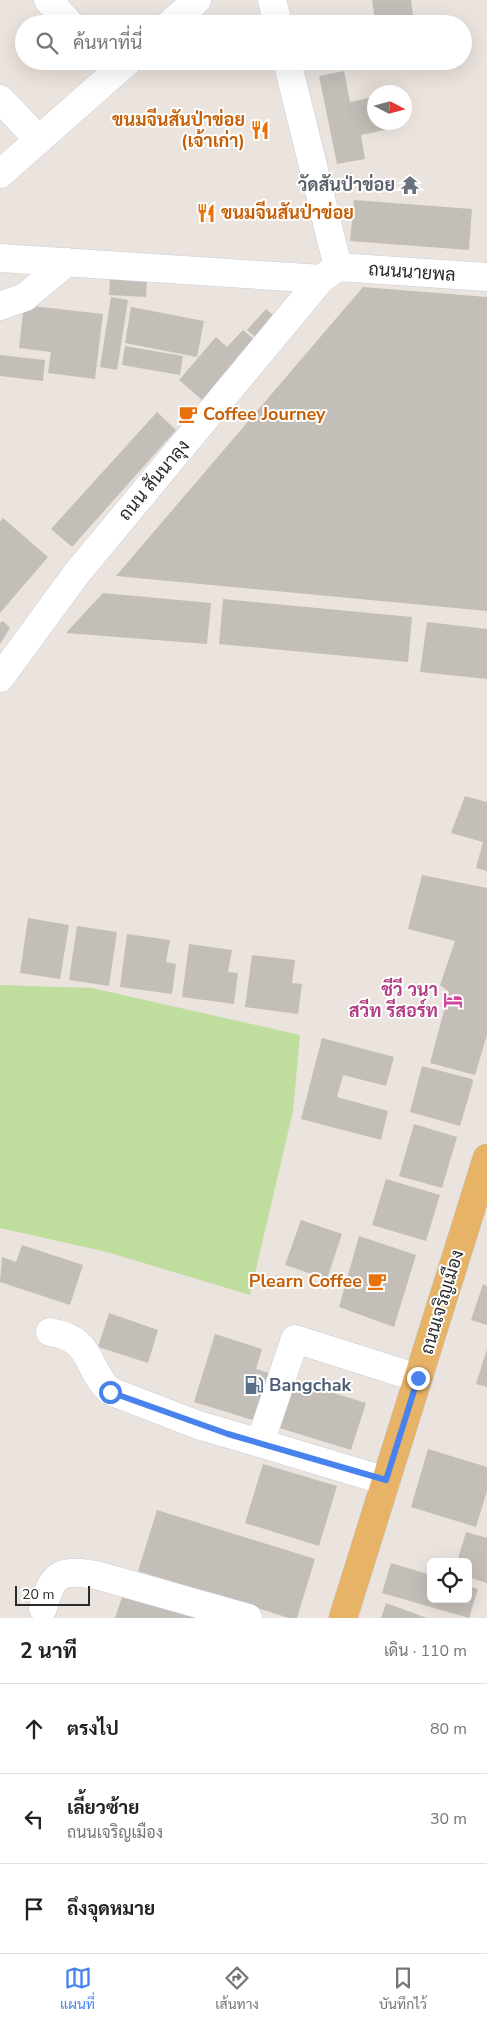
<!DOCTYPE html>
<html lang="th">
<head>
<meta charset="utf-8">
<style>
  :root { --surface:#fff; --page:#f6f6f6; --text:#222; --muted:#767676; --line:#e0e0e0; --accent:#4883ed }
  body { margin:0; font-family:"Nunito Sans",Sarabun,sans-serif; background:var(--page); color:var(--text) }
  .controls { position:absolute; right:15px; bottom:15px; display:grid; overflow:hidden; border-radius:8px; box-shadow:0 5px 20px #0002 }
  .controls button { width:45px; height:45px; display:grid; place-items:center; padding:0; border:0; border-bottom:1px solid var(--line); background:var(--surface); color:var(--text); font:25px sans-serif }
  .compass { position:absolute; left:367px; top:85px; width:45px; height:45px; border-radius:50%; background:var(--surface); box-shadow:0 5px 20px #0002; rotate:96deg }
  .scale { position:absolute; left:15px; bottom:12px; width:75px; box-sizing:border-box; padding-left:5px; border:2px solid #2a2a2a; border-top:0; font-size:14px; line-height:18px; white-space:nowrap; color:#2a2a2a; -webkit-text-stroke:4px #fff; paint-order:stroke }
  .stop { position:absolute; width:15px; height:15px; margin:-11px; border:4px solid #4883ed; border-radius:50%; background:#fff }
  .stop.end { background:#4883ed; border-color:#fff; box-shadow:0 1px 5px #0008 }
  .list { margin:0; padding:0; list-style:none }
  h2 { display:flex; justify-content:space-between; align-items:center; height:65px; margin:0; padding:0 20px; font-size:21px }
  h2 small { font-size:16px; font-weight:400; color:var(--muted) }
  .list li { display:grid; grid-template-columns:32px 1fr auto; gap:15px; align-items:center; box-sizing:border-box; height:90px; padding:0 20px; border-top:1px solid var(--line) }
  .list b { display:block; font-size:19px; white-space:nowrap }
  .list p { margin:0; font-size:16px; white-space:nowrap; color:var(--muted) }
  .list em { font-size:16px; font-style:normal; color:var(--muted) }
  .icon { flex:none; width:28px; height:28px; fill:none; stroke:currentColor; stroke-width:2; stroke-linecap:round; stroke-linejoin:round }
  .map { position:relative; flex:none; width:487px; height:1618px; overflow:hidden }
  .search { position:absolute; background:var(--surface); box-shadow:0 5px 20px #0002; left:15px; right:15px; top:15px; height:55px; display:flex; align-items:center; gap:12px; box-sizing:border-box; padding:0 18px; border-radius:28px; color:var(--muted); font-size:19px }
  .sheet { height:335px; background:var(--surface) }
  nav { display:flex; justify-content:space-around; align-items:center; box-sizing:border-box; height:70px; border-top:1px solid var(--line); background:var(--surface); font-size:14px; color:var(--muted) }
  nav a { display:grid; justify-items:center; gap:2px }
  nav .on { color:var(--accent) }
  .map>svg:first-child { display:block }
  .green { fill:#bfde9d }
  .building { fill:#c4beb9 }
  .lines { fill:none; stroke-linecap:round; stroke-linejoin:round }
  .minor-casing { stroke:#c9ced7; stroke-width:29 }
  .major-casing { stroke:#c3c3c3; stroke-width:29 }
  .minor { stroke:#fff; stroke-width:28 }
  .major { stroke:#e7b367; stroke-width:28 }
  .route { stroke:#4883ed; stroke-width:6 }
  .labels { text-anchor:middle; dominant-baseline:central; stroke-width:4; stroke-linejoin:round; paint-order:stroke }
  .food-label { font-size:18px; font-weight:bold; fill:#c56008; stroke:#fff; text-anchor:end }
  .worship-label { font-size:18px; font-weight:bold; fill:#5b616d; stroke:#fff; text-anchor:end }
  .street-label { font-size:18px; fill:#2a2a2a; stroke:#fff }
  .hotel-label { font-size:18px; font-weight:bold; fill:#b23c85; stroke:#fff; text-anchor:end }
  .service-label { font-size:18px; font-weight:bold; fill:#4e5e75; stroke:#fff; text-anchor:start }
</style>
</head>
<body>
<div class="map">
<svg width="487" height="1618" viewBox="0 0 487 1618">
  <rect width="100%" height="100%" fill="#ebe3dd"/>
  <!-- green -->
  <path class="green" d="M0 985 92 988 300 1035 293 1111 250 1295 107 1252 0 1228Z"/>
  <!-- building -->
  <path class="building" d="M372 0H411L413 15 375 21Z
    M344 71 350 102 374 97V122H384L385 130 361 135 365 159 337 164 319 76Z
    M354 200 472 209 469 250 350 241Z
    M111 257 148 259 146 297 109 295Z
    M363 287 487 297V611L116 576Z
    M111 297 128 300 117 370 100 367Z
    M24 305 103 314 95 379 48 373 51 352 19 348Z
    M131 307 204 321 197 357 125 343Z
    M266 309 280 321 262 343 247 330Z
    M243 330 261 345 209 406 179 380 216 337 227 347Z
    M125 346 183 356 180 375 122 365Z
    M0 355 45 360 43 381 0 376Z
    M157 412 176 430 72 547 51 529Z
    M3 518 48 557 0 613V522Z
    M103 593 211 603 207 644 66 633Z
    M223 599 412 617 408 662 219 644Z
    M3 621 10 628 0 644V623Z
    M427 622 487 629V679L420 672Z
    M465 796 487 802V871L476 868 483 842 451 833Z
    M422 875 487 888V1035L475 1075 430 1063 449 992 440 985 455 941 408 929Z
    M28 918 69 925 60 979 20 973Z
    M77 926 117 932 109 986 69 980Z
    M127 934 170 940 166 962 176 964 172 994 120 987Z
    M189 944 232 950 228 972 238 973 234 1004 182 997Z
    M252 955 295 960 292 983 302 984 298 1014 245 1007Z
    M322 1038 394 1057 386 1086 343 1075 337 1097 388 1111 381 1140 301 1119Z
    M422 1066 472 1079 473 1082 460 1126 410 1112Z
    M414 1124 457 1137 442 1188 399 1176Z
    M386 1179 440 1195 426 1241 372 1225Z
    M301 1220 342 1234 327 1279 285 1265Z
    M359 1236 416 1255 394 1327 339 1307Z
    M22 1245 83 1265 70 1305 0 1282 2 1257 16 1262Z
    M483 1284 487 1286V1325L471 1320Z
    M109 1313 158 1330 148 1363 98 1347Z
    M215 1334 262 1349 256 1369 366 1403 351 1450 194 1402Z
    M487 1349V1387L476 1384Z
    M428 1449 487 1467V1491L476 1527 411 1507Z
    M263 1464 337 1486 319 1546 245 1523Z
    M157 1510 315 1559 297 1618H289L138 1571Z
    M466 1532 487 1538V1583L468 1577V1562H457Z
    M391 1563 431 1575V1599H468V1586L478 1589 469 1618 382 1593Z
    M124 1591 205 1618H115Z
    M386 1603 427 1618H381Z"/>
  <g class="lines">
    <!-- minor casing -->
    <g class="minor-casing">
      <path id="minor" d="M48 0 70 24
        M272 0 278 24
        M170 24 197 0
        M287 61 338 267
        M0 99 39 140
        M0 174 128 61
        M0 258 321 279
        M338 267 487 277
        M0 306 25 297 67 262
        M0 678 77 573 321 279 338 267
        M50 1332C95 1340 84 1366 110 1391L198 1425 260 1443
        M386 1481 260 1443 295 1339 418 1378
        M43 1608C53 1573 59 1569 96 1575L248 1618"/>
    </g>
    <!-- major casing -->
    <g class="major-casing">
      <path id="major" d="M343 1618 487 1158"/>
    </g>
    <!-- minor -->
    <use href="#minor" class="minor"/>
    <!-- major -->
    <use href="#major" class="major"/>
  </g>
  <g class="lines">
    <!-- route -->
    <path class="route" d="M110 1392 228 1434 386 1480 418 1378"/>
  </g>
  <!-- icons -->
  <defs>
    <g id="restaurant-bare" transform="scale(1.5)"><path d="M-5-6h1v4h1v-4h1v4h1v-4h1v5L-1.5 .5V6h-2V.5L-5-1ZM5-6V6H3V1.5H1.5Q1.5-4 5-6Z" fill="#e8710a" stroke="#fff" stroke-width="2.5" paint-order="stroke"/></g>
    <g id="temple-bare" transform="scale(1.5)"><path d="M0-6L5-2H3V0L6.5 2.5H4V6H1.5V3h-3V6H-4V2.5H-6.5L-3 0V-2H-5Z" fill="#6b7280" stroke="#fff" stroke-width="2.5" paint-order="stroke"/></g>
    <g id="cafe-bare" transform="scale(1.5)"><path d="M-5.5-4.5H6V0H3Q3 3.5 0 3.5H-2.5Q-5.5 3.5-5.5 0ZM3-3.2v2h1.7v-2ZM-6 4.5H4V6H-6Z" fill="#e8710a" stroke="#fff" stroke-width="2.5" paint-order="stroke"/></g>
    <g id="hotel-bare" transform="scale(1.5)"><path d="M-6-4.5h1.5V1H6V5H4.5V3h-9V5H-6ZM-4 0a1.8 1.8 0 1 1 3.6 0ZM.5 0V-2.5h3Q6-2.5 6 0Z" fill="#d1479c" stroke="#fff" stroke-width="2.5" paint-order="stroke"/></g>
    <g id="fuel-bare" transform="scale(1.5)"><path d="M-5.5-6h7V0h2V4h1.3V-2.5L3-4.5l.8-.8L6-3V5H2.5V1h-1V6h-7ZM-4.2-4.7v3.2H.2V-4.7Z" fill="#5c6f8a" stroke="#fff" stroke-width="2.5" paint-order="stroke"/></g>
  </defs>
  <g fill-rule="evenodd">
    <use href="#restaurant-bare" x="260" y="130"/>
    <use href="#temple-bare" x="410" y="185"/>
    <use href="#restaurant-bare" x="206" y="213"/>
    <use href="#cafe-bare" x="188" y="414"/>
    <use href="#hotel-bare" x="453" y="1000"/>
    <use href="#cafe-bare" x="377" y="1281"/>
    <use href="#fuel-bare" x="254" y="1385"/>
  </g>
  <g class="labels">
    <!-- food labels -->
    <g class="food-label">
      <text x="245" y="120">ขนมจีนสันป่าข่อย<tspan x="245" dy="21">(เจ้าเก่า)</tspan></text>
      <text x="221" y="213" text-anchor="start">ขนมจีนสันป่าข่อย</text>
      <text x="203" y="414" text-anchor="start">Coffee Journey</text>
      <text x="362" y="1281">Plearn Coffee</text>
    </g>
    <!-- worship labels -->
    <g class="worship-label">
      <text x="395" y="185">วัดสันป่าข่อย</text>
    </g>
    <!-- street labels -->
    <g class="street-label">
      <text transform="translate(412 272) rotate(4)">ถนนนายพล</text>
      <text transform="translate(154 480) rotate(-50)">ถนน สันนาลุง</text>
      <text transform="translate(442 1302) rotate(-73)">ถนนเจริญเมือง</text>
    </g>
    <!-- hotel labels -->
    <g class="hotel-label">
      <text x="438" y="990">ชีวี วนา<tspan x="438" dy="21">สวีท รีสอร์ท</tspan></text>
    </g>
    <!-- service labels -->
    <g class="service-label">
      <text x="269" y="1385">Bangchak</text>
    </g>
  </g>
</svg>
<div class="controls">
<button><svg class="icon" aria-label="locate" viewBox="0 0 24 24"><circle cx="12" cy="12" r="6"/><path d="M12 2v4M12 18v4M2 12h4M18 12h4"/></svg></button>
</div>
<svg class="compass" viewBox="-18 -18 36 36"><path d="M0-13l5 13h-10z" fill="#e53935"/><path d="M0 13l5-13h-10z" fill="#767676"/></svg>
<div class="scale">20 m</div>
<div class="stop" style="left:110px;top:1392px"></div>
<div class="stop end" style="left:418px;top:1378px"></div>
<div class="search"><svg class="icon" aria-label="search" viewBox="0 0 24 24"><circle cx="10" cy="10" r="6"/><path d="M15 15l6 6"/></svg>ค้นหาที่นี่</div>
</div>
<section class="sheet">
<h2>2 นาที<small>เดิน · 110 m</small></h2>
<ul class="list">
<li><svg class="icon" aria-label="ahead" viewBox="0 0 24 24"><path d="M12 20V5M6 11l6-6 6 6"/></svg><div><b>ตรงไป</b></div><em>80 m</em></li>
<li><svg class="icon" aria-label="left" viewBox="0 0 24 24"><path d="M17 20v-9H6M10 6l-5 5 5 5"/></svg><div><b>เลี้ยวซ้าย</b><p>ถนนเจริญเมือง</p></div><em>30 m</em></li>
<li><svg class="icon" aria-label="arrive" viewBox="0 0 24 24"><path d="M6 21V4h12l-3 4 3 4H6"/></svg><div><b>ถึงจุดหมาย</b></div></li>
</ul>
</section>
<nav>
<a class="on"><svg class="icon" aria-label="map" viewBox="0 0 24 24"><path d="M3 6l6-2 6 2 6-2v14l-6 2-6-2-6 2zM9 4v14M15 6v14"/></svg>แผนที่</a>
<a><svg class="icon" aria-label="directions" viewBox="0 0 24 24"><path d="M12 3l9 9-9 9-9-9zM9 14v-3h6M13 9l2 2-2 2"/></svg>เส้นทาง</a>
<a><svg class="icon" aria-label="saved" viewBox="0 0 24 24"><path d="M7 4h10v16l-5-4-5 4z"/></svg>บันทึกไว้</a>
</nav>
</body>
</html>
